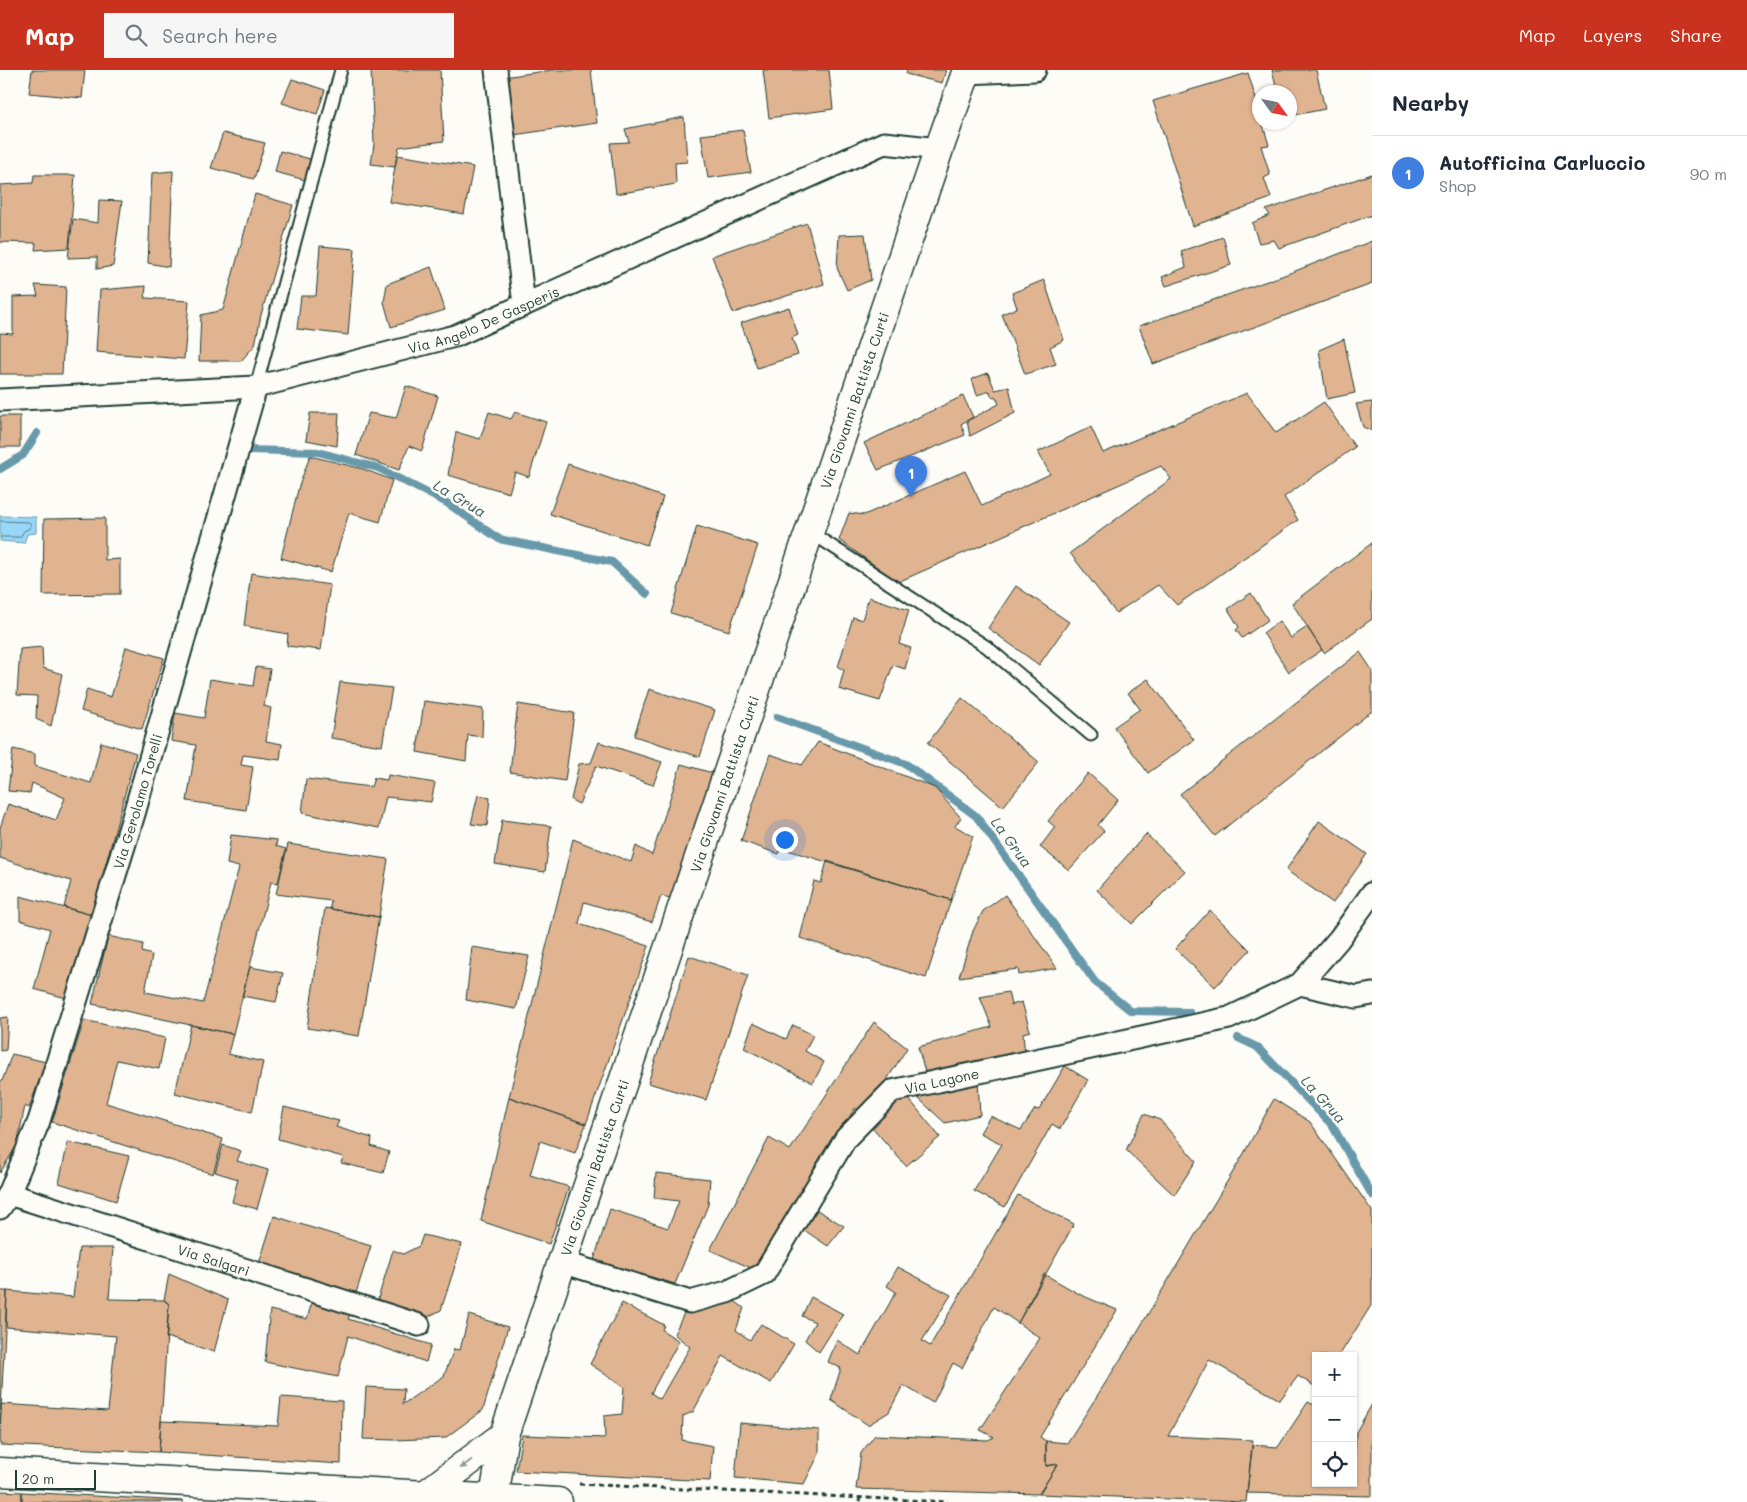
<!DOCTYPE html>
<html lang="en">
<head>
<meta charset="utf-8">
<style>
  :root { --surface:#fff; --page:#f6f6f7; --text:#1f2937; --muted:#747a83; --line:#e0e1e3; --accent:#c8321e }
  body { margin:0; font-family:Mali,sans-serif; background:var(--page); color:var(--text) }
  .controls { position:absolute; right:15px; bottom:15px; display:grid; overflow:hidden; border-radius:0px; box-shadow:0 1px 4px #0004 }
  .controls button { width:45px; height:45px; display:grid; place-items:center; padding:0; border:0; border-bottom:1px solid var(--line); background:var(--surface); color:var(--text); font:25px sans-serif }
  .compass { position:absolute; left:1252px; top:15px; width:45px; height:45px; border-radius:50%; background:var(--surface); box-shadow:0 1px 4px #0004; rotate:123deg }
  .scale { position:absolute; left:15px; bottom:12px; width:81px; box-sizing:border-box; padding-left:5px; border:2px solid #1f3d34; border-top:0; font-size:14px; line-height:18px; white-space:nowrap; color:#1f3d34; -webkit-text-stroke:4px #fdfcf7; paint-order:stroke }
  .you { position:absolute; left:784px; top:769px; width:18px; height:18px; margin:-12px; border:4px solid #fff; border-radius:50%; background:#1a73e8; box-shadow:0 0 0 8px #1a73e833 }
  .badge { display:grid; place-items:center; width:32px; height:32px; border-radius:50%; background:var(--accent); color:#fff; font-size:16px; font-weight:700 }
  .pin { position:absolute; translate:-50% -41px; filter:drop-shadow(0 1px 2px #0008) }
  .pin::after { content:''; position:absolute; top:26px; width:18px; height:15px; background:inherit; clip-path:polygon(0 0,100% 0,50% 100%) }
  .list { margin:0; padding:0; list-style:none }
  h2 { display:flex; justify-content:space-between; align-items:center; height:65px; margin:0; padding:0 20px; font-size:21px }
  h2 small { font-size:16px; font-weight:400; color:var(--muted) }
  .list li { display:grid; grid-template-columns:32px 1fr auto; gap:15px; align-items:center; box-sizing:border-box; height:75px; padding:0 20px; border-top:1px solid var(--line) }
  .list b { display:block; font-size:19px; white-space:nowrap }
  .list p { margin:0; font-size:16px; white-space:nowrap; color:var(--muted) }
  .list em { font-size:16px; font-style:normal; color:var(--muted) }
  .icon { flex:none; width:28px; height:28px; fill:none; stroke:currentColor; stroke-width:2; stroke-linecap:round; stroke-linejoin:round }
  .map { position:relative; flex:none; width:1372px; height:1432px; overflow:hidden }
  header { display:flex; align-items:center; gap:30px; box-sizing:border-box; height:70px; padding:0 25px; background:var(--accent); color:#fff }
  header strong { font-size:24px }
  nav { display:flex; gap:28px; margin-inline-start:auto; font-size:18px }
  .search { width:350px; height:45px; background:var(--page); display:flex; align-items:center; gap:12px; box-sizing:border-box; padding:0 18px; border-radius:0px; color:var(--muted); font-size:19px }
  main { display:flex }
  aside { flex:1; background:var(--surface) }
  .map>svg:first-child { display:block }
  .water { fill:#97d7f8; stroke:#6799aa }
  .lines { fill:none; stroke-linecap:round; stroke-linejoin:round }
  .shore { stroke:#4f7b82; stroke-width:1 }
  .stream { stroke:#6799aa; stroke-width:8 }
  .building { fill:#e0b491; stroke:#1f3d34 }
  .lane-casing { stroke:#1f3d34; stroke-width:15 }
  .street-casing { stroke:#1f3d34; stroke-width:25 }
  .secondary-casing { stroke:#1f3d34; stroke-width:31 }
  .path { stroke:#1f3d34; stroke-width:3; stroke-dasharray:5 4; stroke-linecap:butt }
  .lane { stroke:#fdfcf7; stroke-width:11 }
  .street { stroke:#fdfcf7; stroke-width:21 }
  .secondary { stroke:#fdfcf7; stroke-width:28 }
  .oneway { fill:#8e9c96 }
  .labels { text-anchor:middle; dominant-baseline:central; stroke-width:5; stroke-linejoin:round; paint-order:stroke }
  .street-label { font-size:14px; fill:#1f3d34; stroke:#fdfcf7 }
  .water-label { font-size:15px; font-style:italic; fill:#375c5b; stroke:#fdfcf7 }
</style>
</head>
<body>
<header>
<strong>Map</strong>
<div class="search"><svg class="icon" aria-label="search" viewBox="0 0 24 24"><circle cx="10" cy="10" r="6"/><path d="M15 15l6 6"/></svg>Search here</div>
<nav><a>Map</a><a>Layers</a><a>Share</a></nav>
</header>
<main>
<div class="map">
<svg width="1372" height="1432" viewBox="0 0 1372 1432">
  <rect width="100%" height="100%" fill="#fdfcf7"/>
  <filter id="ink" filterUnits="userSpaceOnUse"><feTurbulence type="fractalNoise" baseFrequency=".02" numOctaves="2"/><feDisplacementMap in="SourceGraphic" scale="10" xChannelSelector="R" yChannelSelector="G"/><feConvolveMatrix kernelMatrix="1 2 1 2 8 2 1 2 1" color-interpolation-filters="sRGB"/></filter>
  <g filter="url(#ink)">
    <!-- water -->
    <path class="water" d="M0 446 36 447V463L27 464 24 473 0 471Z"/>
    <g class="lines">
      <!-- shore -->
      <path class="shore" d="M0 451 29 452 31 454 30 458 24 461 20 467H0"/>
      <!-- stream -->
      <path class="stream" d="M248 380 318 382 378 398 447 433 499 469 612 492 647 524
        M0 399 23 385 37 363
        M777 647 906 694 976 746 1095 912 1131 941 1189 942
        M1238 968 1257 977 1332 1055 1372 1125"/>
    </g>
    <!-- building -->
    <path class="building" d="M32 0H85L82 28 29 23Z
      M371 0H440L444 71 399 77 395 97 371 94 374 74Z
      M552 0H591L597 53 513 65 504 7Z
      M763 0H829L833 39 769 48Z
      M907 0H946L942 13 906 4Z
      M1272 0H1316L1325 39 1290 46V22H1278Z
      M1248 3 1260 42V52H1262L1269 75 1261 76 1270 105 1264 108 1271 128 1193 156 1153 31Z
      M292 9 325 20 317 44 282 33Z
      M684 47 687 92 675 93 676 114 616 124 610 73 629 72 625 59Z
      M743 60 751 102 708 108 701 65Z
      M223 63 265 73 254 109 211 98Z
      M280 81 314 90 309 111 275 102Z
      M397 85 473 97 464 144 389 132Z
      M173 101 169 197 148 193 152 103Z
      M1372 104V145L1279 178 1274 170 1259 173 1252 153 1270 145 1266 140Z
      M34 105H75L69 178 35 180 36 173 0 172V115L33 113Z
      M255 124 293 135 261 245 255 275 241 291H199L201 245 223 240Z
      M99 130 122 131 113 196 97 199V187L68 188 73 149 98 153Z
      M807 153 824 214 733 243 712 186Z
      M865 164 871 210 847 220 837 198 839 165Z
      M1223 167 1231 195 1166 216 1162 207 1186 197 1181 181Z
      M1372 171V214L1153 294 1139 256 1290 203Z
      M320 176 355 179 348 265 297 259 301 226H316Z
      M431 197 445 240 391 257 384 232 387 214Z
      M1044 210 1064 270 1050 277 1056 294 1025 304 1002 244 1017 238 1012 223Z
      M35 215 66 217 62 304H0V263L13 264V227L38 226Z
      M146 216 145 228 189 231 184 289 96 282 100 220Z
      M789 237 798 265 792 268 798 285 757 298 741 253Z
      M1344 269 1355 323 1327 329 1319 280Z
      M988 303 995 320 1009 317 1015 343 970 366 967 351 999 334 996 327 991 326 990 321 977 325 972 309Z
      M406 316 438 326 422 381 409 376 399 400 356 385 369 343 396 348Z
      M1247 323 1276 363 1324 332 1355 377 1284 427 1298 450 1177 535 1158 515 1116 543 1070 483 1171 409 1161 396 898 512 839 470 849 443 864 445 965 401 982 436 1050 404 1038 382 1091 357 1103 383Z
      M963 326 973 347 961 354 965 365 878 400 864 373Z
      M1372 332V361L1363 357 1356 334Z
      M489 342 511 349 515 342 546 352 529 407 515 402 509 423 448 405 456 362 480 369Z
      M310 343H339L337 376 306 370Z
      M0 346H20V377H0Z
      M310 386 363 399 392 410 380 452 349 443 331 502 281 488 299 416Z
      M568 394 663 427 647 475 550 444Z
      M105 448V490L120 489V524L43 525 44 449Z
      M697 456 758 475 729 561 671 543Z
      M1372 473V549L1324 583 1292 533Z
      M251 503 330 515 321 580 287 576 288 564 244 556Z
      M1016 516 1069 552 1039 595 988 558Z
      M1251 523 1268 550 1242 568 1236 560 1239 557 1228 539Z
      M869 527 909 540 899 574 911 578 905 599 893 595 880 631 839 619 844 600 838 597 853 547 862 550Z
      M1279 551 1291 568 1307 557 1322 580 1289 602 1263 563Z
      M42 577 43 598 62 604 51 656 36 649 37 626 17 625 20 579Z
      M126 577 164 588 142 659 81 641 87 619 111 627Z
      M1360 582 1372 600V641L1215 766 1180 724Z
      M256 597 270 599 264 636 271 638 266 671 282 674 280 690 243 685 241 695 253 697 246 740 187 731 196 675 171 671 175 643 204 648 210 609 253 616Z
      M1148 609 1194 670 1148 703 1114 657 1140 639 1128 623Z
      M340 612 392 618 382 676 331 668Z
      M649 619 715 640 700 687 634 666Z
      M962 628 1039 692 1003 737 928 673Z
      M424 631 483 639 482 667 468 665 466 691 417 682Z
      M518 634 574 643 565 711 510 702Z
      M101 672 136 683 92 845 64 837 71 811 0 788V758L8 734 56 750 65 728 32 713 30 723 8 721 13 679 35 684V696L91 713Z
      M599 672 662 692 653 715 596 696 579 734 571 730 579 694 591 693Z
      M818 672 935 718 961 748 955 756 973 766 951 830 781 778 779 784 741 771 770 684 802 695Z
      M681 694 716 704 671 828 661 826 652 852 584 832 579 854 649 876 586 1054 509 1027 573 769 631 792 636 776 652 785Z
      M1088 703 1118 730 1098 755 1104 761 1069 800 1040 777 1055 757 1048 751Z
      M388 705 435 713 431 732 386 727 379 758 302 743 306 709 371 717 374 708 387 710Z
      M478 725 490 728 487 756 471 754Z
      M502 750 551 756 545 802 495 794Z
      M1319 751 1367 784 1333 833 1286 800Z
      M1146 764 1185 801 1132 854 1097 820Z
      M231 765 277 770 276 776 286 779 278 813 271 812 233 964 92 934 108 866 143 874 142 882 152 885 145 922 203 933 239 797 227 794Z
      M288 774 388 789 379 847 330 839 331 831 276 824Z
      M827 791 951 830 926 908 800 868 814 811 821 813Z
      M1005 825 1057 898 1019 905 1018 899 959 907 973 861 983 841Z
      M20 826 92 845 66 928 34 919 50 859 20 850Z
      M325 838 379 847 359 966 307 958Z
      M1210 840 1250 880 1215 917 1175 879Z
      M472 877 529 886 516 939 466 930Z
      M689 886 748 905 706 1030 648 1013Z
      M250 897 283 903 276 932 242 926Z
      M1008 922 1011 935 1022 932 1030 961 1023 963 1025 987 927 1009 918 977 992 957 980 927Z
      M8 947 6 980 0 981V948Z
      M84 950 165 968 159 999 117 990 106 1033 223 1069 213 1104 52 1052Z
      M874 952 907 978 888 1008 889 1016 863 1045 855 1038 758 1201 710 1180 769 1068 790 1080Z
      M753 953 786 969 793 955 813 965 805 981 824 992 813 1013 744 978Z
      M191 955 233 964 228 984 263 992 252 1042 175 1023Z
      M12 984 46 992 29 1038 25 1036 17 1075 0 1103V1010L2 1011Z
      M1065 996 1088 1010 1060 1059 1052 1054 1005 1137 974 1121 1002 1074 980 1063 990 1046 1021 1060 1035 1039 1039 1040Z
      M978 1011 980 1045 945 1053 917 1027Z
      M904 1023 940 1067 906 1096 872 1057Z
      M509 1027 586 1054 575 1083 540 1071 530 1105 569 1117 549 1174 481 1151Z
      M1274 1029 1310 1052 1372 1141V1234L1339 1286H1316V1317L1298 1306 1280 1330 1209 1290 1168 1366 1253 1370 1246 1432 1039 1424 1058 1394 1046 1396V1371L1067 1373 1127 1279 1243 1085Z
      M284 1037 339 1051 336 1057 372 1068 371 1076 389 1082 383 1103 341 1093 343 1087 278 1069Z
      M1144 1044 1160 1050 1196 1091 1174 1125 1126 1080Z
      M68 1072 129 1086 116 1131 59 1113Z
      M223 1075 241 1081 237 1091 268 1100 257 1139 232 1132 238 1109 215 1102Z
      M656 1103 710 1109 708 1135 675 1214 594 1190 610 1139 668 1158 679 1131 654 1128Z
      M1018 1125 1074 1154 1018 1253 994 1237 962 1298 953 1293 933 1333 903 1315 889 1342 868 1355 831 1330 841 1298 828 1292 837 1270 860 1285 896 1222 887 1216 898 1197 951 1225 922 1271 930 1276Z
      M817 1140 844 1156 828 1176 804 1160Z
      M274 1146 371 1176 355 1226 258 1197Z
      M423 1165 462 1174 441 1240 424 1249 377 1232 393 1180 403 1184 419 1176Z
      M79 1178H113L109 1229 164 1230 169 1234 159 1382 0 1375 1 1334 108 1341 116 1266 6 1257 7 1221 73 1227Z
      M169 1204 228 1230 214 1282 166 1267 169 1234 164 1230Z
      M1044 1204 1081 1225 1117 1240 1040 1367 1046 1371V1396L1058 1394 1039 1424 856 1419 861 1383 875 1365 988 1370 994 1367 980 1360 1040 1268 1018 1253Z
      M0 1221H7L0 1358Z
      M314 1225 353 1238 348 1249 431 1275 426 1292 348 1266 338 1307 265 1292 270 1240 307 1249Z
      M729 1227 744 1238 736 1260 750 1270 761 1254 794 1274 771 1313 723 1286 693 1342 683 1346 682 1370 713 1376 710 1411 516 1401 522 1365 605 1368 604 1346 622 1344 624 1317 590 1294 622 1233 664 1255 662 1260 679 1271 651 1323 660 1329 690 1277 674 1264 686 1239Z
      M811 1227 843 1244 819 1282 805 1270 815 1252 802 1246Z
      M469 1245 508 1257 483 1340 445 1368 395 1370 363 1369 366 1317 404 1319 403 1334 444 1306 454 1279 460 1280Z
      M281 1327 342 1331 341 1394 159 1382 161 1351 278 1356Z
      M1308 1332 1316 1336V1413H1353L1356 1362 1372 1334V1426L1247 1423 1252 1375 1278 1377Z
      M740 1353 819 1360V1384L804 1414 735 1408Z
      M0 1421 22 1422V1432H0Z
      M22 1422 183 1431V1432H22Z"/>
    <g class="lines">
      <!-- lane casing -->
      <g class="lane-casing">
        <path id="lane" d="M256 317 341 0
          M810 462 987 577 1091 665"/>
      </g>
      <!-- street casing -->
      <g class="street-casing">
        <g id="street">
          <path d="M496 0 524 235"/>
          <path d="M966 3 1035 0"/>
          <path id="s1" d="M0 330 256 317 455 266 884 73 939 79"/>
          <path d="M1300 914 1356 927 1372 924"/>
          <path id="s2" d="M9 1124 419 1255"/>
          <path id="s3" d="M0 1138 9 1124 39 1051 134 744 256 317"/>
          <path id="s4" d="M562 1192 690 1232 727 1222 764 1204 846 1068 892 1021 1229 948 1300 914 1339 869 1372 823"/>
        </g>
      </g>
      <!-- secondary casing -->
      <g class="secondary-casing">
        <g id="secondary">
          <path d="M0 1402 558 1432"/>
          <path d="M426 1424 504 1365"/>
          <path id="s5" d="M494 1428 504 1365 562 1192 939 79 967 0"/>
        </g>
      </g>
      <!-- path -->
      <path class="path" d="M579 1414 948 1432
        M859 1432 860 1426"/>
      <!-- lane -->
      <use href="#lane" class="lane"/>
      <!-- street -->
      <use href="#street" class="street"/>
      <!-- secondary -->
      <use href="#secondary" class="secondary"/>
    </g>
    <!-- one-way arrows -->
    <defs><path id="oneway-solid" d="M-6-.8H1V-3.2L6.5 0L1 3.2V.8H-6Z" transform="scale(1.25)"/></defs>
    <use class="oneway" href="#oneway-solid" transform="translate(466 1394) rotate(143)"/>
  </g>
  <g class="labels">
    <!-- street labels -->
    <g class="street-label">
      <text stroke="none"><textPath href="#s1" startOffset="494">Via Angelo De Gasperis</textPath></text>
      <text stroke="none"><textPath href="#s5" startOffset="1156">Via Giovanni Battista Curti</textPath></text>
      <text stroke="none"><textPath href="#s5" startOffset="751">Via Giovanni Battista Curti</textPath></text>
      <text stroke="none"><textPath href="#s3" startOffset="430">Via Gerolamo Torelli</textPath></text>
      <text stroke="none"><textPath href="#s4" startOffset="489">Via Lagone</textPath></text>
      <text stroke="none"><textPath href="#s5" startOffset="346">Via Giovanni Battista Curti</textPath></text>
      <text stroke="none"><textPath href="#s2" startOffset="215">Via Salgari</textPath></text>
    </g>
    <!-- water labels -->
    <g class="water-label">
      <text transform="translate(460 428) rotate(31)">La Grua</text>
      <text transform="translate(1012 772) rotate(54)">La Grua</text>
      <text transform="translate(1324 1029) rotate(48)">La Grua</text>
    </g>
  </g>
</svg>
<div class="controls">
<button>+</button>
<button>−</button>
<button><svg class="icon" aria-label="locate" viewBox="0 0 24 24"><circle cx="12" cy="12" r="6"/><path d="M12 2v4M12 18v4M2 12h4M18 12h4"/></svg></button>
</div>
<svg class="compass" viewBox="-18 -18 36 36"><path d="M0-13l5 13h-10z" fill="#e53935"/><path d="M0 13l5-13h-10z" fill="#747a83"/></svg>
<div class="scale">20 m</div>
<div class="you"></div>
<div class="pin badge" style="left:911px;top:427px;background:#3f7fe0">1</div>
</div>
<aside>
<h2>Nearby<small></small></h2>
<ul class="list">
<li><span class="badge" style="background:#3f7fe0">1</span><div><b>Autofficina Carluccio</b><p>Shop</p></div><em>90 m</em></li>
</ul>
</aside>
</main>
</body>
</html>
